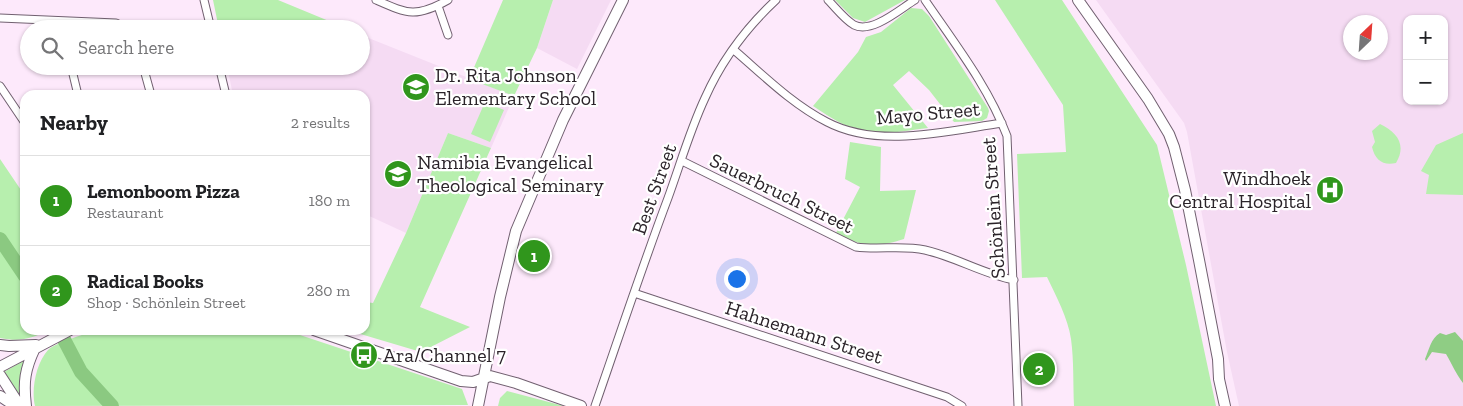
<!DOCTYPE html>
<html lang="en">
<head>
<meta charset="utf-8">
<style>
  :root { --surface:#fff; --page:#f6f6f6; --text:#202124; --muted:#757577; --line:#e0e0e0; --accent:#30961c }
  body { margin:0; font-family:"Zilla Slab",serif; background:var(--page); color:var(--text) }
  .controls { position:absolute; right:15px; top:15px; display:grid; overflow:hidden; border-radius:10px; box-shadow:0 1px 4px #0004 }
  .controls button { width:45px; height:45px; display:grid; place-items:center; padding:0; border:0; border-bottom:1px solid var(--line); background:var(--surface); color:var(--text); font:25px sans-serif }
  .compass { position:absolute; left:1343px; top:15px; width:45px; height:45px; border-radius:50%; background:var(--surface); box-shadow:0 1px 4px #0004; rotate:25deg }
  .you { position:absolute; left:736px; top:278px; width:18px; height:18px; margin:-12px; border:4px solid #fff; border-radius:50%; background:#1a73e8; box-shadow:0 0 0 8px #1a73e833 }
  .badge { display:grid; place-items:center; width:32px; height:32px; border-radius:50%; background:var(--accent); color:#fff; font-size:16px; font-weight:700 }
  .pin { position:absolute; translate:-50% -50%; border:2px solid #fff; box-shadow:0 1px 5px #0006 }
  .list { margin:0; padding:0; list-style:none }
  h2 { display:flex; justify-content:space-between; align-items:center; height:65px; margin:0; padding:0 20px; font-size:21px }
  h2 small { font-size:16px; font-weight:400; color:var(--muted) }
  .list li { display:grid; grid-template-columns:32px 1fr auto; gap:15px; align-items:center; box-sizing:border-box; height:90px; padding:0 20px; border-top:1px solid var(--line) }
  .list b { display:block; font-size:19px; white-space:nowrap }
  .list p { margin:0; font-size:16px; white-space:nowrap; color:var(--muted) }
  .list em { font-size:16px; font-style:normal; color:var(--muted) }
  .icon { flex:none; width:28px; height:28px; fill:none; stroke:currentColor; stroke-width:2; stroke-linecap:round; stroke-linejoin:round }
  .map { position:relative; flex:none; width:1463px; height:406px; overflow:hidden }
  .search { position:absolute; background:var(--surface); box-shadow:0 1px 4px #0004; left:20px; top:20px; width:350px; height:55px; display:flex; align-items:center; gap:12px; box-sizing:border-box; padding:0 18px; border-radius:28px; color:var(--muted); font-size:19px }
  .panel { position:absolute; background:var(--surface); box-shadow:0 1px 4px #0004; left:20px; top:90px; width:350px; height:245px; border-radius:15px }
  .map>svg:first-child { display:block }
  .built { fill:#f5dbf3; fill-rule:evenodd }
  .green { fill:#b7efae }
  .forest { fill:#8fcd84 }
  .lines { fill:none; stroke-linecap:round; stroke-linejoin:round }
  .river { stroke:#8bc981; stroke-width:14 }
  .street-casing { stroke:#716070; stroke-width:9 }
  .secondary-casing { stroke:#716070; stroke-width:12 }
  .street { stroke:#fff; stroke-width:7 }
  .secondary { stroke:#fff; stroke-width:10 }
  .labels { text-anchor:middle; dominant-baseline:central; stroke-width:4.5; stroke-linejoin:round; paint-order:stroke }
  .poi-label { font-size:20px; fill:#2a2329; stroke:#fff; text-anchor:start }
  .street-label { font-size:20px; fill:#2a2329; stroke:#fff }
</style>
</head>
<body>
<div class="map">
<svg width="1463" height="406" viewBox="0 0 1463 406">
  <rect width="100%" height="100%" fill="#fde9fb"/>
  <!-- built -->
  <path class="built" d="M553 0H611L577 69 537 48Z
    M1096 0H1463V406H1239L1227 352 1187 132 1184 123ZM1407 19H1444V101H1407ZM1350 22H1380V52H1350Z
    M361 35 514 96 491 148 448 133 406 233 365 214V95H233L227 66H361Z"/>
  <!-- green -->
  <path class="green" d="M213 0H278L341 26V29H219Z
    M503 0H553L537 48 514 96 469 79Z
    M835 0H905L865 22 853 18Z
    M995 0H1062L1157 145 1186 265 1216 406H1074C1073 384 1074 361 1071 339 1068 318 1056 296 1047 277L1022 278 1017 154 1066 152 1063 105Z
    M911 8 922 9 929 16 988 108 989 111 987 118 982 121 954 122 929 90 909 71 893 85 928 128C910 130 891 134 873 133 850 131 831 118 813 106L858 52 866 37 881 32Z
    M485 102 504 110 490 142 471 134Z
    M1380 124C1397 132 1407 145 1396 163 1383 166 1375 160 1372 147L1375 142 1372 131Z
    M448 133 491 148 420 307 470 327 421 352 347 330H365V302L373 303 406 233Z
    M1463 133V195L1426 194 1429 175 1421 171 1436 145Z
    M850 142 881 147 880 191 916 190 904 239C877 248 861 247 836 233L860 187 845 179Z
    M0 159 25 196V330H49C30 339 21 342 0 338Z
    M100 330H285L462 389 468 405 35 406C31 390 36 363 48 350 56 342 88 333 100 330Z
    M30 357 23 400 4 372Z
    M507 391 564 406H498L500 398Z"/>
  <!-- forest -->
  <path class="forest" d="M1455 332 1463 341V383C1456 374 1452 364 1446 354L1432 352 1426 361 1425 359C1429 350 1431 338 1440 333L1446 335Z"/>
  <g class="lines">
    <!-- river -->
    <path class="river" d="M0 239 25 276
      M59 330 81 372 112 406"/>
    <!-- street casing -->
    <g class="street-casing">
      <path id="street" d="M204 0 211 29
        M376 0C408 14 416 18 448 0
        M828 0C836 8 844 19 854 25 872 34 900 9 915 0
        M925 0C955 44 988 86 1007 136L1018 406
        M438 6 448 35
        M0 18 116 23 128 29
        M69 29V21
        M734 50C763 75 792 104 827 122 878 149 947 131 1002 123
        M71 66 78 95
        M143 66 151 95
        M219 66 226 95
        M0 86 25 123
        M682 161 856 247C879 250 903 245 925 250 956 257 983 274 1014 280
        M634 293 947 397 962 406
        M595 406C619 337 642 267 668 198 680 165 690 130 705 98 721 62 747 27 776 0"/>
    </g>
    <!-- secondary casing -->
    <g class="secondary-casing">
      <path id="secondary" d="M1078 0 1148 99 1169 134 1174 147 1185 190 1199 260 1218 359 1219 379 1225 406
        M314 330 461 381 473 382 490 376 516 383 581 406
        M0 345 9 346 36 345
        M0 367 70 330
        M0 375 20 406
        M0 396 15 406
        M26 406C23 382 25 369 35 348
        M478 406 500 297 516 231 563 120 623 0"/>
    </g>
    <!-- street -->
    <use href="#street" class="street"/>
    <!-- secondary -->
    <use href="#secondary" class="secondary"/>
  </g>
  <!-- icons -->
  <defs>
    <g id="school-disc" transform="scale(1.4375)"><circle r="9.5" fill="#30961c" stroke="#fff"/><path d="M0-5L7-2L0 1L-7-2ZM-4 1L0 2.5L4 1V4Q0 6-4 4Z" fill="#fff"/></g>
    <g id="hospital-disc" transform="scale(1.4375)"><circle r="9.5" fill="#30961c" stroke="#fff"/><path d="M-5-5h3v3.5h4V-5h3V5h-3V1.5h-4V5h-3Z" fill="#fff"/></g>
    <g id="bus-disc" transform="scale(1.4375)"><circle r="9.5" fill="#30961c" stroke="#fff"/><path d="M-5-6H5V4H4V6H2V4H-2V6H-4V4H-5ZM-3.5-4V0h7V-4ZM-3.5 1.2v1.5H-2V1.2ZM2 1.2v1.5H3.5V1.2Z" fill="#fff"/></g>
  </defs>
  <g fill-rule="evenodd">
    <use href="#school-disc" x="416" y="87"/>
    <use href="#school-disc" x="398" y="174"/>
    <use href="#hospital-disc" x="1330" y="190"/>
    <use href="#bus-disc" x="364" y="355"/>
  </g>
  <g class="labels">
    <!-- poi labels -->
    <g class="poi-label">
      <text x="435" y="75">Dr. Rita Johnson<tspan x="435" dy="23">Elementary School</tspan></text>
      <text x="417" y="162">Namibia Evangelical<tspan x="417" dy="23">Theological Seminary</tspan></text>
      <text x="1311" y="178" text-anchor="end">Windhoek<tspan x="1311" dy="23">Central Hospital</tspan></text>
      <text x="383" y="355">Ara/Channel 7</text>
    </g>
    <!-- street labels -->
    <g class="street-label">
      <text transform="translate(928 113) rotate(-5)">Mayo Street</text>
      <text transform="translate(654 189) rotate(-70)">Best Street</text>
      <text transform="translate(782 193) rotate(26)">Sauerbruch Street</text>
      <text transform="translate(993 208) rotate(-94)">Schönlein Street</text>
      <text transform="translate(804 332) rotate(18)">Hahnemann Street</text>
    </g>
  </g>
</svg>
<div class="controls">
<button>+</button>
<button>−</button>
</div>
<svg class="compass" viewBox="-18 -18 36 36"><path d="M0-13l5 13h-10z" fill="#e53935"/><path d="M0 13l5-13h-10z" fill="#757577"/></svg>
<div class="you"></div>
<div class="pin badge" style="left:534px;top:256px">1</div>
<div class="pin badge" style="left:1039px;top:369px">2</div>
<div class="search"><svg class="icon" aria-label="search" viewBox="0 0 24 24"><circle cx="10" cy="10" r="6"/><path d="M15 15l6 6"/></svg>Search here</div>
<section class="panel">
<h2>Nearby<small>2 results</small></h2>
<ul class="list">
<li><span class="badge">1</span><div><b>Lemonboom Pizza</b><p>Restaurant</p></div><em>180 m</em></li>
<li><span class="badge">2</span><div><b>Radical Books</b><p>Shop · Schönlein Street</p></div><em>280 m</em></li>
</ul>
</section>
</div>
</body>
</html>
